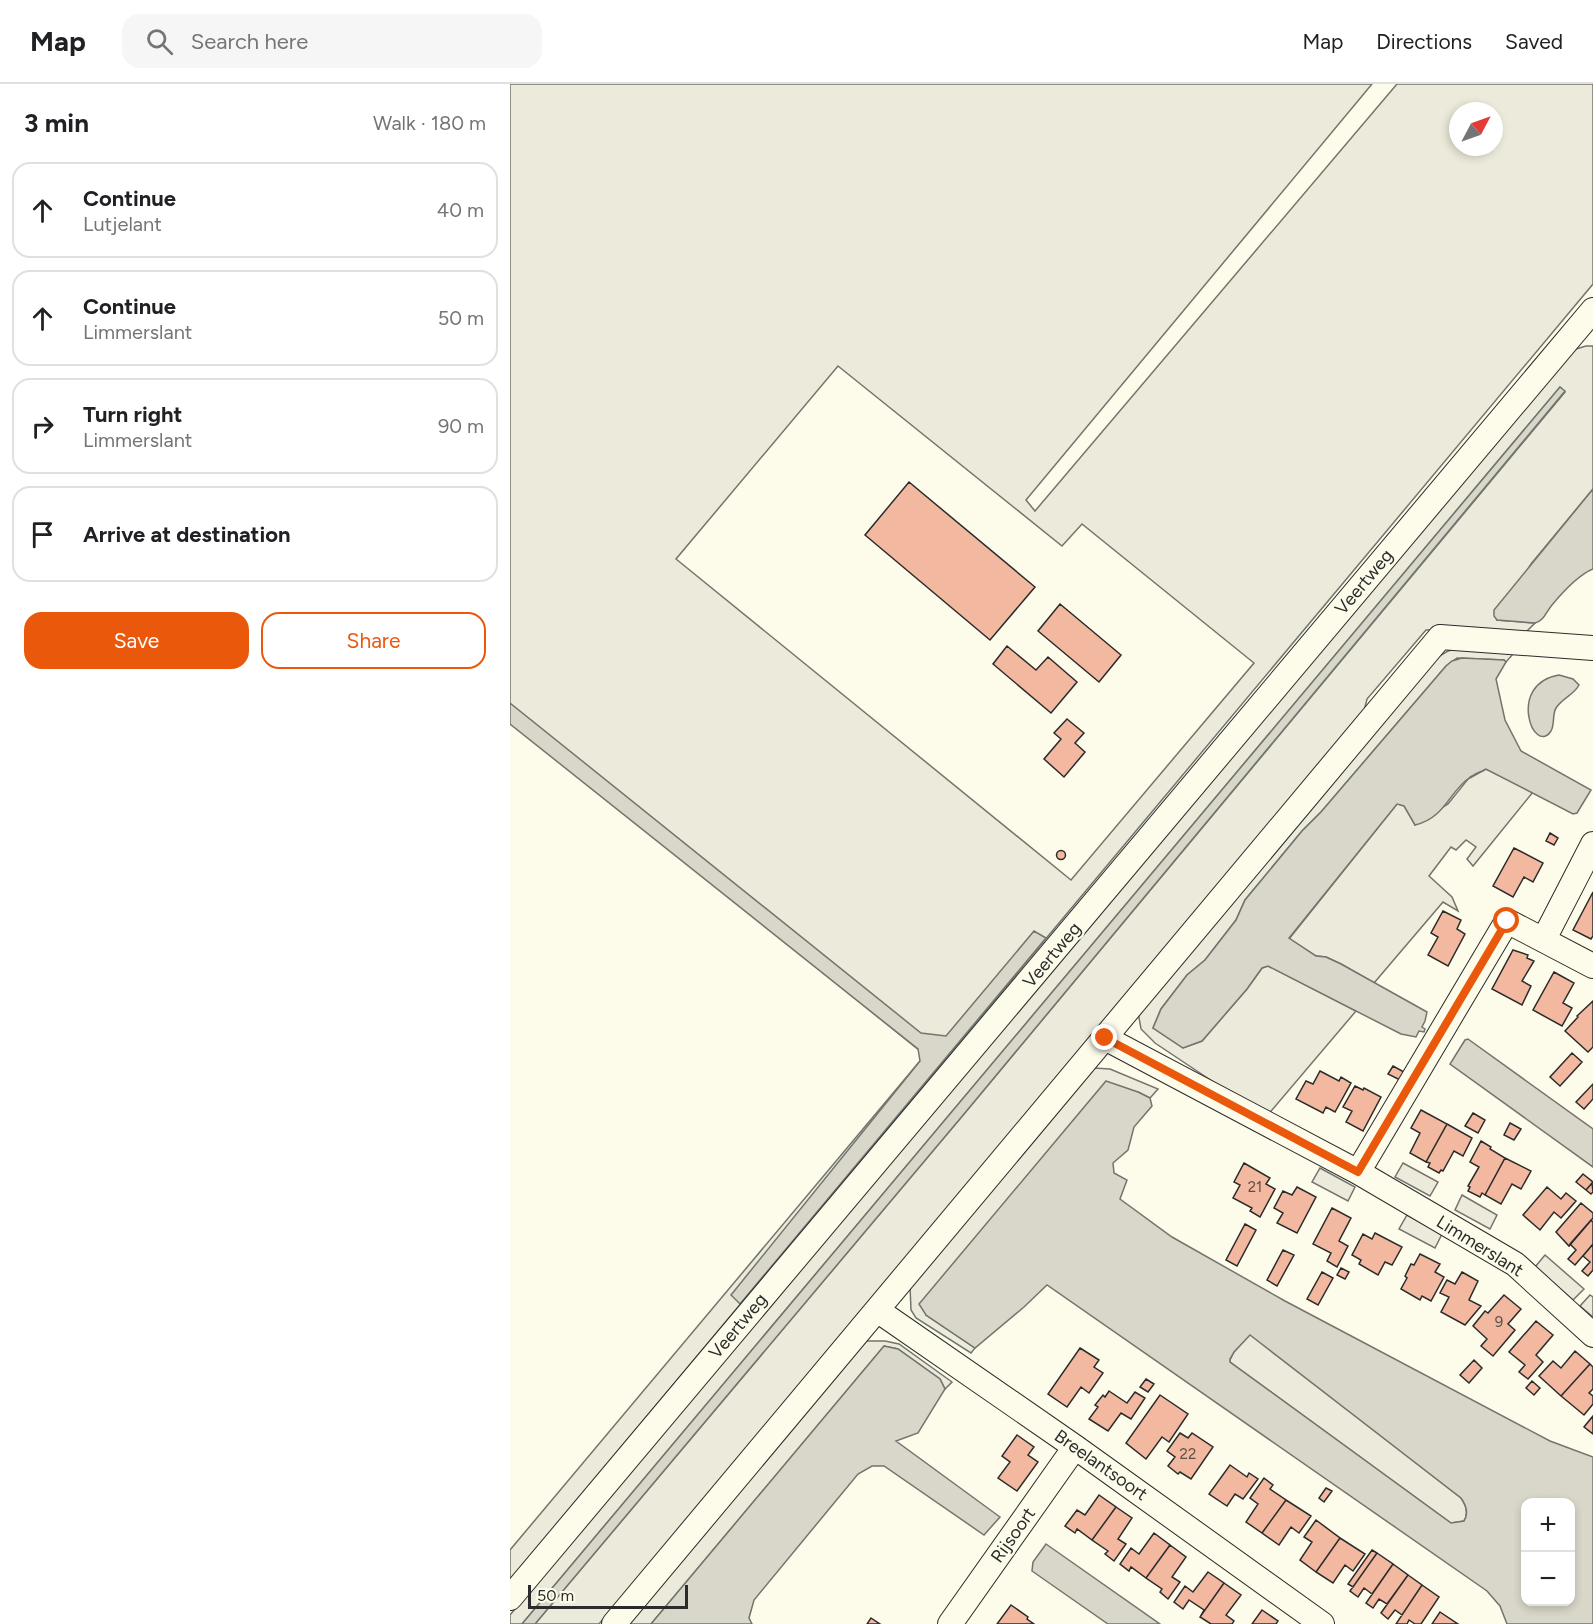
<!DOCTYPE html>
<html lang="en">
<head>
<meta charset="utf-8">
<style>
  :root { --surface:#fff; --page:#f6f6f6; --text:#202124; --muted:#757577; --line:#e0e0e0; --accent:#ea580c }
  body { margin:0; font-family:Figtree,sans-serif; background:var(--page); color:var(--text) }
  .controls { position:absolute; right:18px; bottom:18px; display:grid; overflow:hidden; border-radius:12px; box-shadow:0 3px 9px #0003 }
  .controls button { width:54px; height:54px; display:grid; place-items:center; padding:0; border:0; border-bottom:2px solid var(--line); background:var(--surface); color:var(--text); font:30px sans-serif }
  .compass { position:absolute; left:939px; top:18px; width:54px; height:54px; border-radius:50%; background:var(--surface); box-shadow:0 3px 9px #0003; rotate:49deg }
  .scale { position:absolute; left:18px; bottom:15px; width:160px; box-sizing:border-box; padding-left:6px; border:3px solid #2b2b2b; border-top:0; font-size:16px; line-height:21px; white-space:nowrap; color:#2b2b2b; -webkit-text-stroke:4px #fdfbea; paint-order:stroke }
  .stop { position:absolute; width:18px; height:18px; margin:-14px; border:4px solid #ea580c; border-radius:50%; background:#fff }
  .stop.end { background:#ea580c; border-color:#fff; box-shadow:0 2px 6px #0008 }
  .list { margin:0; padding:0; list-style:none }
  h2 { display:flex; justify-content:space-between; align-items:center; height:78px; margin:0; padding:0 24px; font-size:26px }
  h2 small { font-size:20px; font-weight:400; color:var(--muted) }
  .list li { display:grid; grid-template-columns:39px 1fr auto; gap:18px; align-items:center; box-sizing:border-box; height:96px; margin:0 12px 12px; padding:0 12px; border:2px solid var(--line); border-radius:18px }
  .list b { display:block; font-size:22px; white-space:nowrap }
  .list p { margin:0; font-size:20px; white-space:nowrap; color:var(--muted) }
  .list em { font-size:20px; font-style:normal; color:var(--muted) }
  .actions { display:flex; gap:12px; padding:18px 24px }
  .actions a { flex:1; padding:14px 0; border:2px solid var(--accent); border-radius:18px; text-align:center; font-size:21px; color:var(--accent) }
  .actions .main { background:var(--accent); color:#fff }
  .icon { flex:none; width:33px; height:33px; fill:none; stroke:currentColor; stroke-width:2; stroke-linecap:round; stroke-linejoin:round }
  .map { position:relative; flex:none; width:1083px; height:1540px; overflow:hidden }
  header { display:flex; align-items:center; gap:36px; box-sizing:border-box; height:84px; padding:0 30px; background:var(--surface); border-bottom:2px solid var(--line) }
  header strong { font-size:28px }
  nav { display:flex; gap:33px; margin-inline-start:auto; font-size:21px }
  .search { width:420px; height:54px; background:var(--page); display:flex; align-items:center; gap:15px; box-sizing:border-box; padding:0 21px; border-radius:18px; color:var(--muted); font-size:22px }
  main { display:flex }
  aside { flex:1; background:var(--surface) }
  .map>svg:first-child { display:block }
  .green { fill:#ecebdb; stroke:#74746e; stroke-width:1.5; fill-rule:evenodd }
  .parking { fill:#eceadb; stroke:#74746e; stroke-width:1.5 }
  .water { fill:#d8d7c9; stroke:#74746e; stroke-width:1.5; fill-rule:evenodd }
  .building { fill:#f2b8a0; stroke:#2b2b2b; stroke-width:1.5 }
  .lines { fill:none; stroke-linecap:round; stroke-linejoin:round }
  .minor-casing { stroke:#2b2b2b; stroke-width:26 }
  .minor { stroke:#fdfbea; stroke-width:24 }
  .route { stroke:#ea580c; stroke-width:8 }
  .labels { text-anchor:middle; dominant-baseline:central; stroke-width:4.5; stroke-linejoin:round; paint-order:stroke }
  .number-label { font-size:15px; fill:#5d4e48 }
  .street-label { font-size:18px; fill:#2b2b2b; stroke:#fdfbea }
</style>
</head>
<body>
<header>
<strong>Map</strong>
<div class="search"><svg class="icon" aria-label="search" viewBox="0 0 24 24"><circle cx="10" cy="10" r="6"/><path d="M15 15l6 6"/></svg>Search here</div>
<nav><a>Map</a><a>Directions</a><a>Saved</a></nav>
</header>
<main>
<aside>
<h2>3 min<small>Walk · 180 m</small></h2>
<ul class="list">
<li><svg class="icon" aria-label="ahead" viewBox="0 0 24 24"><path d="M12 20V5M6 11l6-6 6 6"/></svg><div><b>Continue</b><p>Lutjelant</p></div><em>40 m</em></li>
<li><svg class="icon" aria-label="ahead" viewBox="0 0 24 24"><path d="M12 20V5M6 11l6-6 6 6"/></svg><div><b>Continue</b><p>Limmerslant</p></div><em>50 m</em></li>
<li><svg class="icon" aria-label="right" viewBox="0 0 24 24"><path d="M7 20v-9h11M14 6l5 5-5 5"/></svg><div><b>Turn right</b><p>Limmerslant</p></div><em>90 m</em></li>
<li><svg class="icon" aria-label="arrive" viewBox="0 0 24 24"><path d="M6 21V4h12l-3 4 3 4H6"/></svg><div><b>Arrive at destination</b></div></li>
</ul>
<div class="actions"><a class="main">Save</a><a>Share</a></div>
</aside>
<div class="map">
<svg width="1083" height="1540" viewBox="0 0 1083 1540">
  <rect width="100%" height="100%" fill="#fdfbea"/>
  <!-- green -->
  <path class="green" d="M0 0H862L516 416 525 427 887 0H1083V200L0 1496V1466L415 971 0 636ZM948 27H984V63H948ZM328 282 552 462 572 440 744 579 561 796 166 475Z
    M1076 262H1083V405L1021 480 987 536 1025 539 1015 549 947 545 916 546 857 615 853 631 89 1540H25L454 1030 1055 308 1050 303 12 1540H0V1531L1058 270 1066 265Z
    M952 563 1003 570 996 578 994 576 947 574 936 582 811 728 792 747 735 816 726 836 695 876 677 891 651 925 643 944 673 964 692 957 737 905 752 884 758 882 846 927 756 1033 645 959 631 945 628 928 921 577 938 567Z
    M976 685 1023 708 963 782 957 775 966 763 956 756 946 766 941 763 919 792 942 813 948 827 933 818 864 899 831 880 816 873 806 872 779 855 887 720 894 721 905 741 938 720 958 695Z
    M583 984 600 985 648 1005 640 1014 628 1008 416 1231 465 1264 461 1269 406 1234 401 1226 400 1202Z
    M740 1250 951 1414C956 1421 959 1429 954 1437L941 1439 720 1278V1276L724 1268Z
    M353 1257H375L389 1260 442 1298 435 1305 430 1295 388 1265 374 1262 141 1540H115Z"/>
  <!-- parking -->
  <path class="parking" d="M893 1079 928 1098 920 1112 885 1093Z
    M810 1084 845 1103 838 1117 802 1098Z
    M952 1111 987 1131 980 1145 945 1126Z
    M897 1131 932 1150 925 1164 889 1145Z
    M1035 1171 1074 1205 1063 1216 1025 1183Z
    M1080 1211 1083 1213V1233L1070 1222Z"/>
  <!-- water -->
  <path class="water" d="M1050 303 1055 307 454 1030 25 1540H12Z
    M1083 405V485C1068 491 1052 509 1042 521 1036 528 1034 537 1025 539L987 536 984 532V526Z
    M952 574 994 576 996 578 986 595 995 636 1011 667 1081 706 1067 729 1063 730 976 685C971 688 964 690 959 694 939 708 935 734 905 741L894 722 887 720 779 854 806 872 816 873 831 880 917 928 915 937 912 943 915 945 914 948 909 947 906 953 891 950 758 882 752 884 737 905 692 957 673 964 643 944 651 925 677 891 695 876 726 836 735 816 792 747 811 728 936 582 942 577Z
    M1049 591 1063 595 1069 601C1064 611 1052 614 1046 624 1042 631 1045 640 1041 647 1024 673 996 600 1049 591Z
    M0 619 411 949 436 952 524 847 536 854 230 1220 221 1211 410 977 408 965 0 640Z
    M958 955 1083 1045V1083L940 980 955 956Z
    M596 997 628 1008 640 1014 642 1022 624 1043 618 1066 603 1079 604 1089 617 1096 610 1115 662 1153 775 1217 1040 1357 1083 1373V1540H997L990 1522 977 1507 537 1201 514 1223 465 1264 416 1231 409 1220ZM740 1251 951 1414C956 1421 959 1429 954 1437L941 1439 720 1278V1275L724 1268ZM1016 1418H1060V1518H1016Z
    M374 1262 388 1265 430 1295 435 1305 408 1349 386 1357 490 1433 474 1451 374 1382H362L348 1390 244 1516 239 1534 242 1540H141Z
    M536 1460 650 1540H598L522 1487 523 1478Z"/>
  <!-- building -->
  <path class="building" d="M399 398 525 503 480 556 355 451Z
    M550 520 611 571 589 598 528 547Z
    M497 562 526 586 538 573 567 598 541 629 483 580Z
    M557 635 574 649 565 659 575 668 554 693 534 675 551 655 544 649Z
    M1040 749 1048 754 1044 761 1036 757Z
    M1004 764 1033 779 1023 798 1014 793 1003 813 983 802Z
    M546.5 771a4.5 4.5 0 1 1 9 0a4.5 4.5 0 1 1-9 0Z
    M1083 808V852L1081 855 1063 846Z
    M933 827 951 836 947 845 955 850 938 882 918 871 928 853 921 849Z
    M1003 866 1018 871 1017 874 1024 877 1012 897 1021 902 1012 921 982 905Z
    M1044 888 1064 899 1053 919 1062 924 1052 942 1023 926Z
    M1083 917V963L1078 968 1055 947 1068 933 1067 932Z
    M1062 969 1072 978 1050 1002 1040 993Z
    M883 982 894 988 890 996 878 990Z
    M810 987 829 997 831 993 841 999 825 1028 816 1023 813 1029 786 1015 796 997 803 1000Z
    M1083 1000V1015L1074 1025 1066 1018Z
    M845 1002 853 1006 854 1004 871 1013 853 1047 836 1038 842 1027 833 1023Z
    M911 1026 937 1040 916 1078 900 1069 910 1049 901 1044Z
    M963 1029 975 1036 968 1049 955 1042Z
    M1000 1039 1011 1045 1004 1056 994 1051Z
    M937 1040 962 1054 953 1072 944 1067 933 1087 931 1086 929 1089 918 1083 920 1079 916 1078Z
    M971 1057 981 1063 980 1065 995 1074 975 1111 972 1109 970 1113 958 1107 960 1103 958 1102 969 1083 960 1078Z
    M995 1074 1021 1087 1011 1105 1002 1100 991 1120 975 1111Z
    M734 1079 760 1094 756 1100 765 1105 750 1133 740 1127 742 1124 723 1114 730 1101 724 1098Z
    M1073 1090 1083 1098 1076 1106 1066 1098Z
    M1082 1099 1083 1108 1081 1110 1076 1106Z
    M787 1103 806 1113 787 1149 767 1139 773 1129 764 1124 773 1107 782 1111Z
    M1037 1103 1051 1115 1056 1109 1066 1117 1051 1134 1044 1128 1030 1146 1013 1131Z
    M1071 1119 1083 1129V1134L1059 1162 1046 1148Z
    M822 1124 841 1134 829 1157 838 1162 827 1183 817 1177 821 1169 803 1160Z
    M1081 1136 1083 1138V1160L1065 1181 1058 1175 1066 1166 1060 1160Z
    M735 1140 746 1146 727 1182 716 1176Z
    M865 1149 892 1163 882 1181 875 1178 868 1191 849 1180 851 1176 842 1171 853 1150 862 1155Z
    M1083 1160V1186L1078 1192 1072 1187 1080 1178 1073 1172Z
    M773 1166 784 1171 767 1202 757 1196Z
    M910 1170 930 1180 925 1188 934 1193 921 1217 912 1212 910 1216 891 1205 897 1194 895 1192 901 1180 904 1181Z
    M831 1184 839 1188 835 1195 827 1191Z
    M812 1188 823 1194 808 1221 797 1215Z
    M952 1188 968 1197 959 1216 971 1222 955 1241 931 1228 939 1213 930 1209 937 1196 945 1200Z
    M994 1211 1011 1225 998 1240 1005 1246 983 1272 971 1262 977 1255 963 1242 975 1227 978 1229Z
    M1026 1237 1043 1251 1026 1271 1033 1278 1018 1295 1009 1288 1015 1281 999 1268Z
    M570 1264 589 1276 584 1283 593 1289 579 1309 571 1303 557 1323 538 1310Z
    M1065 1267 1080 1280 1051 1312 1029 1292 1043 1277 1051 1284Z
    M964 1276 972 1284 959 1299 950 1291Z
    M1080 1280 1083 1283V1305L1079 1309 1083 1312V1320L1074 1331 1051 1312Z
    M636 1295 644 1300 638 1308 630 1303Z
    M1022 1297 1030 1304 1024 1311 1016 1304Z
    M599 1307 617 1319 625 1308 635 1314 621 1335 611 1329 598 1347 579 1335 588 1323 585 1321 593 1311 595 1313Z
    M650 1311 678 1330 659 1358 652 1353 636 1375 616 1359Z
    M1083 1332V1350L1074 1343Z
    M670 1349 678 1354 682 1349 703 1363 681 1395 670 1388 668 1390 658 1382 665 1373 657 1367Z
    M507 1351 524 1363 518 1371 528 1378 507 1407 488 1394 500 1378 492 1372Z
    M720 1381 737 1393 739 1389 748 1395 733 1415 725 1410 717 1422 699 1410Z
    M754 1394 763 1401 760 1405 776 1416 752 1449 736 1438 748 1420 740 1414Z
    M816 1404 822 1407 814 1418 809 1414Z
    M589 1411 606 1423 582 1456 567 1445 565 1449 555 1442 567 1426 575 1431Z
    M776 1416 801 1432 789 1449 781 1443 769 1461 752 1449Z
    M606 1423 622 1434 608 1455 616 1460 604 1477 595 1470 598 1467 582 1456Z
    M806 1436 830 1454 806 1488 790 1476 802 1458 794 1453Z
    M644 1449 660 1461 636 1494 621 1483 619 1487 610 1480 621 1464 629 1470Z
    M830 1454 855 1470 843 1487 835 1481 823 1499 806 1488Z
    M660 1461 676 1473 662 1493 670 1498 658 1515 650 1508 652 1505 636 1494Z
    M862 1466 867 1469 843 1503 838 1500Z
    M867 1469 883 1480 862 1510 854 1504 848 1513 840 1507Z
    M883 1480 898 1491 877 1520 869 1515 863 1524 856 1519Z
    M698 1488 714 1499 690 1533 694 1526 679 1516 673 1525 664 1518 675 1502 683 1508Z
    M898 1491 912 1501 892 1531 885 1526 878 1535 871 1529Z
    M714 1499 731 1511 716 1531 724 1537 722 1540H701L690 1533Z
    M912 1501 929 1513 911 1540H905L899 1536 897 1540H886Z
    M501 1521 518 1533 517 1535 524 1540H487Z
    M752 1526 768 1537 766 1540H742Z
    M930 1528 948 1540H922Z
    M361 1534 370 1540H357Z"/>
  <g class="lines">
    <!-- minor casing -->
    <g class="minor-casing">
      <path id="minor" d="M1034 855 1083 760
        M595 954 848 1088 1005 1180 1083 1251
        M848 1088 997 837 1083 882
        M367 1226 565 1363 812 1540
        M0 1514C360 1084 723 657 1083 226
        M104 1540 930 553 1083 564
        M440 1540 565 1363"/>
    </g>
    <!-- minor -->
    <use href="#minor" class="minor"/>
  </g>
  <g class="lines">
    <!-- route -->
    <path class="route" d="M595 954 848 1088 997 837"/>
  </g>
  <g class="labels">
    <!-- number labels -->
    <g class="number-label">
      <text x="745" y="1103">21</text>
      <text x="989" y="1238">9</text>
      <text x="678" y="1370">22</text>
    </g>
    <!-- street labels -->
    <g class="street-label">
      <text transform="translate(854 498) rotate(-50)">Veertweg</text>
      <text transform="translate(542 871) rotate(-50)">Veertweg</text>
      <text transform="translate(970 1162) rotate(32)">Limmerslant</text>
      <text transform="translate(228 1242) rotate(-50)">Veertweg</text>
      <text transform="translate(591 1381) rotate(35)">Breelantsoort</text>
      <text transform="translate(503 1451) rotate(-55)">Rijsoort</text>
    </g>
  </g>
</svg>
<div class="controls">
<button>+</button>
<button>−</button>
</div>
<svg class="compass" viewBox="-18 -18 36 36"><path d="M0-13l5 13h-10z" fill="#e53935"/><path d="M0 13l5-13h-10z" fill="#757577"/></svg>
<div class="scale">50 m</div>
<div class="stop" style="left:997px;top:837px"></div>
<div class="stop end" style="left:595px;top:954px"></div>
</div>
</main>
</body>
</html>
